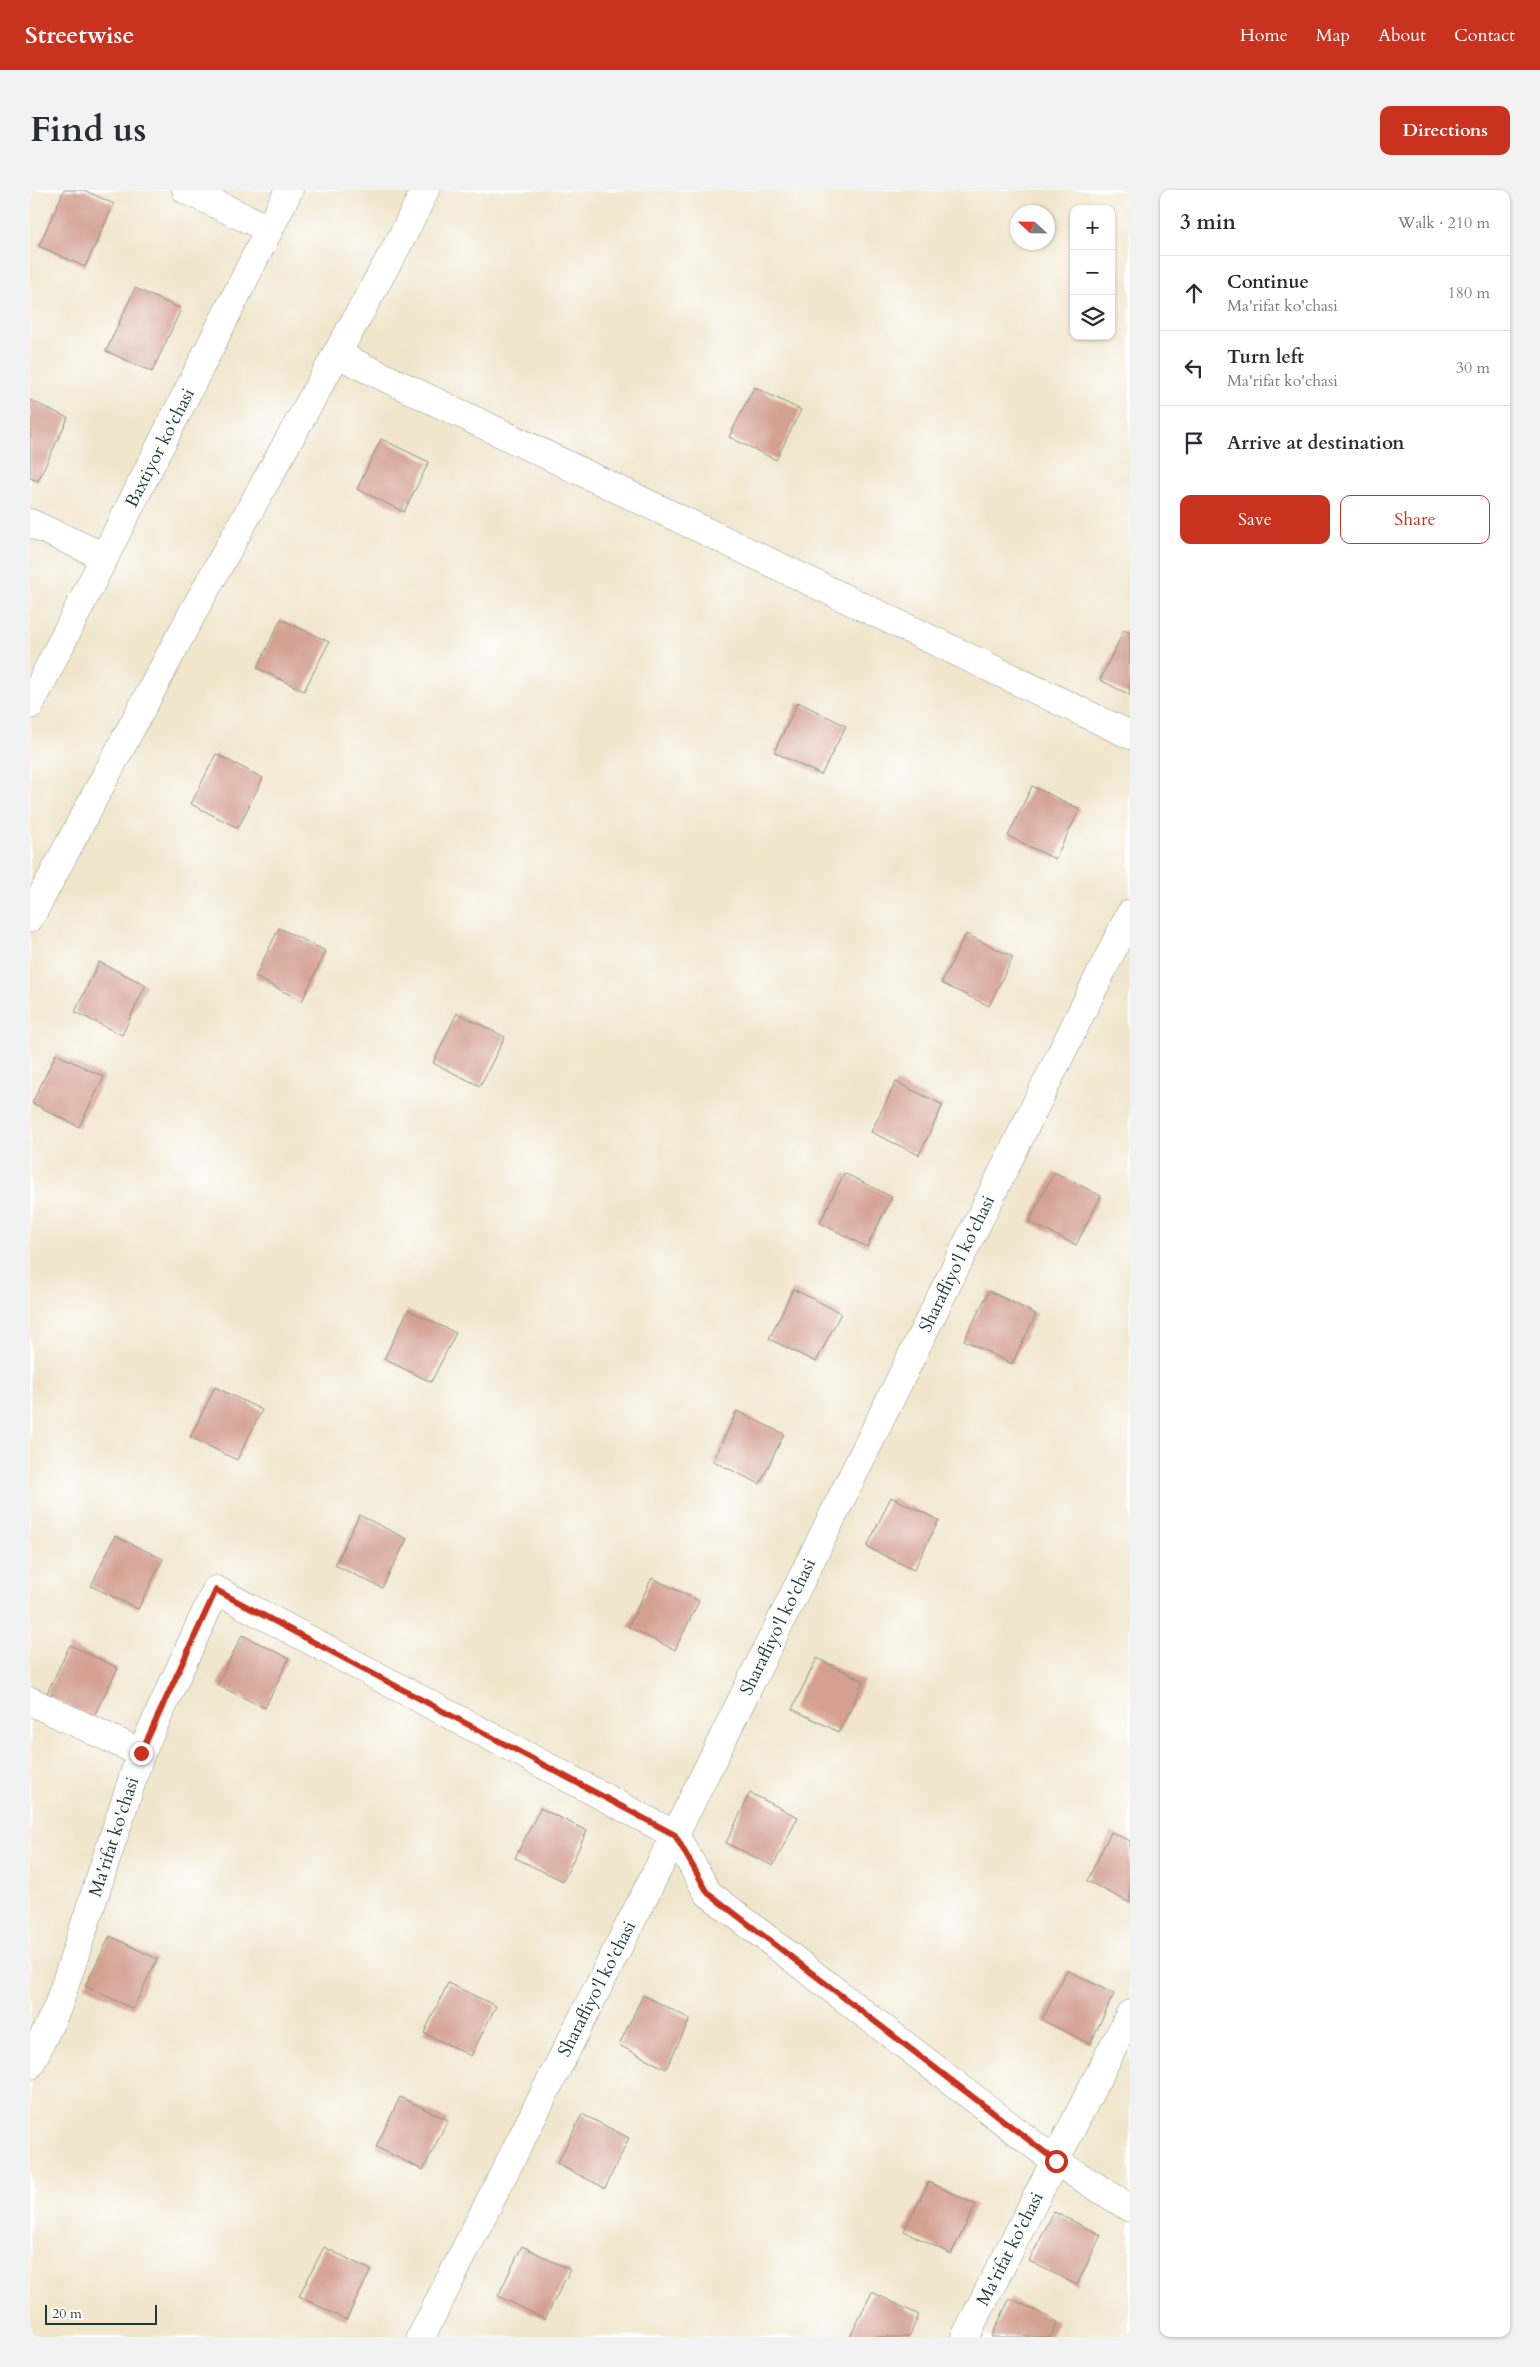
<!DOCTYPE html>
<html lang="en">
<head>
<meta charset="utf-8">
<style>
  :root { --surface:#fff; --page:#f2f2f3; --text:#2b2b33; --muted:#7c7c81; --line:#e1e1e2; --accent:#c8321e }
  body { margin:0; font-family:Cardo,serif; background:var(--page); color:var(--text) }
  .controls { position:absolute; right:15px; top:15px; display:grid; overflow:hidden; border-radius:10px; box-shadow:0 1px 4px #0004 }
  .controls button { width:45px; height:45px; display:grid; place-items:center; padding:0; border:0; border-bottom:1px solid var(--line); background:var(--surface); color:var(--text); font:25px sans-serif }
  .compass { position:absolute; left:980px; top:15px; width:45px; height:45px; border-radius:50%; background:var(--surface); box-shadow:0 1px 4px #0004; rotate:292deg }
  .scale { position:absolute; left:15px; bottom:12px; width:112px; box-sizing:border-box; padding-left:5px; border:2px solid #1f3d34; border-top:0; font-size:14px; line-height:18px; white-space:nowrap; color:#1f3d34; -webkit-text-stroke:4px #fff; paint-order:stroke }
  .stop { position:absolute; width:15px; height:15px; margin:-11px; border:4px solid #c8321e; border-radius:50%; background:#fff }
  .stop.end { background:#c8321e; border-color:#fff; box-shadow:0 1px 5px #0008 }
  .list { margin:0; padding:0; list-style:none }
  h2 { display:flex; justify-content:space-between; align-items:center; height:65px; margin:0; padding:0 20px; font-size:21px }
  h2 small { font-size:16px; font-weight:400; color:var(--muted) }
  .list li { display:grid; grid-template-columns:32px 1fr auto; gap:15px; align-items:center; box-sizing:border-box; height:75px; padding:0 20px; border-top:1px solid var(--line) }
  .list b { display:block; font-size:19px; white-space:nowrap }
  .list p { margin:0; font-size:16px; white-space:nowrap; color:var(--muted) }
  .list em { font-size:16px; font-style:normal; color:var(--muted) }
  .actions { display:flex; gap:10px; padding:15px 20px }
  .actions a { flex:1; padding:11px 0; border:1px solid var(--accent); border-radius:10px; text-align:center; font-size:18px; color:var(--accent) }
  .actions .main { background:var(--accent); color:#fff }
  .icon { flex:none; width:28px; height:28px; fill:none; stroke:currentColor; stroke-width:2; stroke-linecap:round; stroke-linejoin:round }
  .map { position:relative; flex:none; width:1100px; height:2147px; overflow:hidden; border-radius:10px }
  header { display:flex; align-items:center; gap:30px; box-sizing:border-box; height:70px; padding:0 25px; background:var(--accent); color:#fff }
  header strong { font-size:24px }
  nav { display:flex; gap:28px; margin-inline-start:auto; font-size:18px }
  .intro { display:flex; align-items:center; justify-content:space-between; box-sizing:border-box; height:120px; padding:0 30px }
  h1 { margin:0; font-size:35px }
  .button { padding:12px 22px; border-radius:10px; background:var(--accent); color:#fff; font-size:18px; font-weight:700 }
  main { display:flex; gap:30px; padding:0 30px }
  aside { flex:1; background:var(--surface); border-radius:10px; box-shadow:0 1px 4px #0004 }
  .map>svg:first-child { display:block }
  .building { fill:#d4a092 }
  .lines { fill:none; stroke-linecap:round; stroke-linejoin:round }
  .street-casing { stroke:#889280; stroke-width:29 }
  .street { stroke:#fff; stroke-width:28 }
  .route { stroke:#c8321e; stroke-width:6 }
  .labels { text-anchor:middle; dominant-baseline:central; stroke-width:4.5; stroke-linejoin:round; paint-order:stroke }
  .street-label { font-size:18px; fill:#1f3d34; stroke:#fff }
</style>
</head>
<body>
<header>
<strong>Streetwise</strong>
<nav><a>Home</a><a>Map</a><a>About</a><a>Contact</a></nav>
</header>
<div class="intro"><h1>Find us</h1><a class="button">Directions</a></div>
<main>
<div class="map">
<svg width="1100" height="2147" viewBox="0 0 1100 2147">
  <rect width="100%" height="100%" fill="#fff"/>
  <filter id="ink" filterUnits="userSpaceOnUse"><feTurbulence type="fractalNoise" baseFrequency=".02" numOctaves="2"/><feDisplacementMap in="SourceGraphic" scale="10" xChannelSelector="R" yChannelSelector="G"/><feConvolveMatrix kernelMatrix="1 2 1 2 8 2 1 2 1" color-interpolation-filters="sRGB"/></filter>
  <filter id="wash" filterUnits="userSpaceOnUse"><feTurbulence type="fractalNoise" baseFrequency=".0096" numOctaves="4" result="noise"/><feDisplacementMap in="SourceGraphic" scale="20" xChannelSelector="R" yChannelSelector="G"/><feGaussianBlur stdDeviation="1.12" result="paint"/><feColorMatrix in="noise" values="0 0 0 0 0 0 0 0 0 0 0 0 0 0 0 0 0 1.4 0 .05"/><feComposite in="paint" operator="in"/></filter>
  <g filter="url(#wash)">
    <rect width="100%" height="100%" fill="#f1e6cc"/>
    <g id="blocks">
      <!-- building -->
      <path class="building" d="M34 0H54L84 14 55 77 9 56Z
        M105 98 151 119 122 182 76 161Z
        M724 197 771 220 746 270 699 247Z
        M0 210 38 228 8 291 0 288Z
        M351 249 399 272 374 322 327 299Z
        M251 429 299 452 274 501 227 478Z
        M1094 440 1100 443V505L1070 490Z
        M768 512 816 536 791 585 744 562Z
        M186 564 233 588 208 638 161 614Z
        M1002 596 1050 619 1025 669 978 646Z
        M249 738 296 761 272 811 225 787Z
        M936 744 983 767 959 816 911 793Z
        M69 772 116 795 92 845 45 822Z
        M427 823 475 847 450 896 403 873Z
        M26 864 74 887 49 937 2 913Z
        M866 892 913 915 889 965 841 942Z
        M1024 982 1071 1006 1046 1055 999 1032Z
        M814 983 862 1007 837 1057 790 1033Z
        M763 1099 811 1123 786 1172 739 1149Z
        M959 1101 1006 1124 982 1174 934 1150Z
        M378 1120 426 1143 401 1192 354 1169Z
        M185 1197 232 1220 207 1270 160 1247Z
        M707 1221 754 1244 730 1294 683 1271Z
        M861 1307 909 1330 884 1380 837 1357Z
        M329 1325 377 1349 352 1398 305 1375Z
        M85 1346 133 1369 108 1419 61 1396Z
        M622 1388 669 1411 645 1460 598 1437Z
        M212 1445 259 1468 235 1518 187 1495Z
        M40 1455 88 1478 63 1528 16 1505Z
        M787 1468 834 1491 809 1542 762 1519Z
        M720 1603 768 1627 743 1676 696 1653Z
        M510 1618 557 1641 533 1691 485 1668Z
        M1081 1642 1100 1651V1713L1057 1691Z
        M80 1746 127 1769 103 1819 55 1796Z
        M1037 1780 1084 1804 1060 1854 1012 1830Z
        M418 1793 466 1816 441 1866 394 1843Z
        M613 1805 660 1829 636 1879 589 1855Z
        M370 1907 418 1930 393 1980 346 1957Z
        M552 1924 599 1948 575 1998 527 1974Z
        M899 1992 946 2015 921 2064 874 2041Z
        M1024 2022 1071 2045 1047 2095 999 2071Z
        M492 2056 540 2080 515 2129 468 2106Z
        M294 2057 341 2080 316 2130 269 2106Z
        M842 2102 889 2125 879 2147H820Z
        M980 2108 1028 2132 1020 2147H961Z"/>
    </g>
  </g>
  <g filter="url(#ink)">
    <use href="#blocks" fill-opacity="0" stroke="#889280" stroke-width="1"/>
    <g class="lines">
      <!-- street casing -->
      <g class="street-casing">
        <path id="street" d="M156 0 239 39
          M306 164 1100 545
          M0 333 75 367
          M0 515 259 0
          M0 728 163 422 373 45 395 0
          M0 1511 111 1563
          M0 1875 28 1816 111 1563 186 1400 645 1645 678 1703 1025 1971 1100 2018
          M391 2147 645 1645 1100 724
          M935 2147 1100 1824"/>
      </g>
      <!-- street -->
      <use href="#street" class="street"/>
    </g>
  </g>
  <g class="lines" filter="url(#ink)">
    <!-- route -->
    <path class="route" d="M111 1563 186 1400 645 1645 678 1703 1026 1971"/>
  </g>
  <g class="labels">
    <!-- street labels -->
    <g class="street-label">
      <text transform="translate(130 258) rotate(-63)">Baxtiyor ko'chasi</text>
      <text transform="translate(927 1074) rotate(-64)">Sharafliyo'l ko'chasi</text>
      <text transform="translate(748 1437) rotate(-64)">Sharafliyo'l ko'chasi</text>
      <text transform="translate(84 1647) rotate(-72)">Ma'rifat ko'chasi</text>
      <text transform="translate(567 1799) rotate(-63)">Sharafliyo'l ko'chasi</text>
      <text transform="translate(980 2059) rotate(-63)">Ma'rifat ko'chasi</text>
    </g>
  </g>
</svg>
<div class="controls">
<button>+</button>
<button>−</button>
<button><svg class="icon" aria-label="layers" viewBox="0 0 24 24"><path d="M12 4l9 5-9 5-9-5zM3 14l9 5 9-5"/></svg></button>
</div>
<svg class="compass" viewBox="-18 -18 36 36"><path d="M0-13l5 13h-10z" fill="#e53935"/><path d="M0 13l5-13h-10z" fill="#7c7c81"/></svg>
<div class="scale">20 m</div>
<div class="stop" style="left:1026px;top:1971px"></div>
<div class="stop end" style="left:111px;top:1563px"></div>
</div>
<aside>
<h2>3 min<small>Walk · 210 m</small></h2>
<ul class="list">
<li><svg class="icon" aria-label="ahead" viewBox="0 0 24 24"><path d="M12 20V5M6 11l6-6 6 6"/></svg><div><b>Continue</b><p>Ma'rifat ko'chasi</p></div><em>180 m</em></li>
<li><svg class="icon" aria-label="left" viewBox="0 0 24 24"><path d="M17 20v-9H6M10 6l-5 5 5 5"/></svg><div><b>Turn left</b><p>Ma'rifat ko'chasi</p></div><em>30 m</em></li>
<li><svg class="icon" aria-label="arrive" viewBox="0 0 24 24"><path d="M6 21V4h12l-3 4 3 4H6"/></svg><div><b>Arrive at destination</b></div></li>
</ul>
<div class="actions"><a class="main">Save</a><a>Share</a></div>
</aside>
</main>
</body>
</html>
